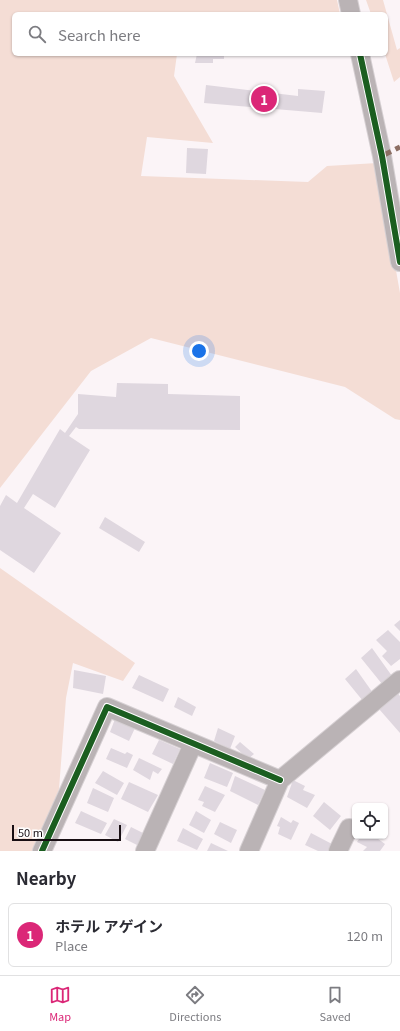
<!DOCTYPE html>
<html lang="en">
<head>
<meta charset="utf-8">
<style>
  :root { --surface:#fff; --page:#f2f2f3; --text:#2b2b33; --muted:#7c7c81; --line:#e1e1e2; --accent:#db2777 }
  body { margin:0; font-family:Georgia,"Noto Sans JP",serif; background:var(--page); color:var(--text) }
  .controls { position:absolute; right:12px; bottom:12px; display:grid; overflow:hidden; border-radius:6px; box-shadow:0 1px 3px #0004 }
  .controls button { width:36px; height:36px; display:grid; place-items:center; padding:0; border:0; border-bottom:1px solid var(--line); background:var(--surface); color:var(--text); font:20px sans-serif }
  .scale { position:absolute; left:12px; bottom:10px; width:109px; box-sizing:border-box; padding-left:4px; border:2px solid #180e13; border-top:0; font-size:11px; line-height:14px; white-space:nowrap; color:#180e13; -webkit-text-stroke:3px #fff; paint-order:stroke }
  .you { position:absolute; left:199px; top:351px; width:14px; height:14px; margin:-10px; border:3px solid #fff; border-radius:50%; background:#1a73e8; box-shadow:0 0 0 6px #1a73e833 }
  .badge { display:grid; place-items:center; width:26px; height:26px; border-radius:50%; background:var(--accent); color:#fff; font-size:13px; font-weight:700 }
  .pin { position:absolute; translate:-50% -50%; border:2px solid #fff; box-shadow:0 1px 4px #0006 }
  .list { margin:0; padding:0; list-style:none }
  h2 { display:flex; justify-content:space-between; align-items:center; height:52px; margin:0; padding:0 16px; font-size:17px }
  h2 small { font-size:13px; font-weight:400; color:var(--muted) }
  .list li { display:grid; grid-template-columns:26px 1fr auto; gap:12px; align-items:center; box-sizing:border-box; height:64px; margin:0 8px 8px; padding:0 8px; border:1px solid var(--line); border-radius:6px }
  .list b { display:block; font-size:15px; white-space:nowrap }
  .list p { margin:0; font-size:13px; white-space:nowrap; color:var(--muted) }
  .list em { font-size:13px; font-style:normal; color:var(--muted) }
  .icon { flex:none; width:22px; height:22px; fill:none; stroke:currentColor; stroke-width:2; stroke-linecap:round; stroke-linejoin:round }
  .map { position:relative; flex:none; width:400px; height:851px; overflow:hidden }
  .search { position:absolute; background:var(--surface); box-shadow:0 1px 3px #0004; left:12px; right:12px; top:12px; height:44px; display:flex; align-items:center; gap:10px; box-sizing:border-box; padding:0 14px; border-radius:6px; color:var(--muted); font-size:15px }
  .sheet { height:124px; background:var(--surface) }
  nav { display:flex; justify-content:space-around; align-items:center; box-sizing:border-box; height:56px; border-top:1px solid var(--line); background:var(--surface); font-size:11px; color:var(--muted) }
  nav a { display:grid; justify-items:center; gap:2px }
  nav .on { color:var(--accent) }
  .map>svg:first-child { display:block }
  .green { fill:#f4ddd5 }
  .building { fill:#dfd7df }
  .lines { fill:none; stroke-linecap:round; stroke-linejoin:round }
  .minor-casing { stroke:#d6d0d3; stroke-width:20 }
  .minor { stroke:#bab3b5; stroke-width:18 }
  .quiet { stroke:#8d6e63; stroke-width:5; stroke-dasharray:10 5; stroke-linecap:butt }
  .cycleway-casing { stroke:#fff; stroke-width:8 }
  .cycleway { stroke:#1b5e20; stroke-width:6 }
</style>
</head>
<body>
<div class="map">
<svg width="400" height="851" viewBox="0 0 400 851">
  <rect width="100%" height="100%" fill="#fbf4f7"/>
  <!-- green -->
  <path class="green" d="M0 0H337L340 14H14V54H177L174 76 213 143 147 137 141 176 308 182 327 166 377 163 400 293V420L395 419 345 387 151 338 91 371 0 488Z
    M366 0H383L397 50 400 48V77L394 82 385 54 386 14H371Z
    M0 568 135 663 123 681 73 663 66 698 59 789 36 851H0Z"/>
  <!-- building -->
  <path class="building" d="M197 54H224V59H213V63H195Z
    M206 85 298 96V89L325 91 322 113 204 103Z
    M187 148 208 149 206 174 186 173Z
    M117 383 168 384V394L240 396V430L79 429 76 427 69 436 90 450 55 508 33 494 24 508 61 533 34 573 0 550V506L6 495 17 503 60 429 65 433 78 414V394L116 397Z
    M105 517 145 542 139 552 99 528Z
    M400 620V631L394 625Z
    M388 630 400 642V659L391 666 382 656 387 651 376 640Z
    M372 648 392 676 382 684 361 658Z
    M356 669 373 693 363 701 345 679Z
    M74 670 106 676 103 694 73 688Z
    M139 675 169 689 163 702 132 688Z
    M397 692 400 696V733L379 709Z
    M178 697 196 707 192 716 174 707Z
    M115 719 135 728 129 741 110 732Z
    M218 728 235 736 230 749 214 741Z
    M159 740 180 749 173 764 152 754Z
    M240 742 254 754 248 759 235 747Z
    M111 748 125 754 127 752 133 755 127 768 106 759Z
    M139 758 162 769 158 774 153 771 150 780 133 770Z
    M210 763 233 773 227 787 204 778Z
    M103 771 124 783 117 795 95 783Z
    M235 776 265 790 258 805 230 791Z
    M293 780 305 786 303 790 315 795 307 808 287 797Z
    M129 782 158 795 148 812 121 799Z
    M205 786 225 795 215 812 202 806 204 802 198 800Z
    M93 788 114 798 108 812 87 803Z
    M324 802 341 816 330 830 313 816Z
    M81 811 107 823 101 834 75 823Z
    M196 811 211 820 204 833 189 825Z
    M281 817 291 823 293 820 299 823 291 840 278 834 280 827 277 826Z
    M114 819 127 825 118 842 105 835Z
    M220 822 237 830 231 843 214 834Z
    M131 827 145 834 139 846 125 839Z
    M183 828 203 839 197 850 177 841Z
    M311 833 332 844 329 851H318L305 845Z
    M361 836H374L385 844 380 851H363L367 847 357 842Z
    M211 843 228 851H207Z"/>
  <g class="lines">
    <!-- minor casing -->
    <g class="minor-casing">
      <path id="minor" d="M348 0 351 14
        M360 54 382 156 400 262
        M42 851 107 707 280 780
        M145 851 193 744
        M249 851 280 780 400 680
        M338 851 349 828"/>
    </g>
    <!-- minor -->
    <use href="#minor" class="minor"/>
    <!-- quiet -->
    <path class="quiet" d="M382 156 400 147"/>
    <!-- cycleway casing -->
    <g class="cycleway-casing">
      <path id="cycleway" d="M360 54 382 156 400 262
        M42 851 107 707 280 780"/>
    </g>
    <!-- cycleway -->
    <use href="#cycleway" class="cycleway"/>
  </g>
</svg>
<div class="controls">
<button><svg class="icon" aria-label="locate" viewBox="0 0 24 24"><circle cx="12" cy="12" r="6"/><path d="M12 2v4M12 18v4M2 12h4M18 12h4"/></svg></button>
</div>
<div class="scale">50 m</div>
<div class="you"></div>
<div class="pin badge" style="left:264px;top:99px">1</div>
<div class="search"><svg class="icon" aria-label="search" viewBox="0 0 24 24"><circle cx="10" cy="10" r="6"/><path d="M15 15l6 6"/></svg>Search here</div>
</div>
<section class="sheet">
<h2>Nearby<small></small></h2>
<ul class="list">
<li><span class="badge">1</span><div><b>ホテル アゲイン</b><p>Place</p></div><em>120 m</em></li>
</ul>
</section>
<nav>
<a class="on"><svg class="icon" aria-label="map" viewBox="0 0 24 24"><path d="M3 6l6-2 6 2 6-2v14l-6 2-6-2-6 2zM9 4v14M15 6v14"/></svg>Map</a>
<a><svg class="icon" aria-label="directions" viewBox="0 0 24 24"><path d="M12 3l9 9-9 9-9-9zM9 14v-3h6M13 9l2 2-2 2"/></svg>Directions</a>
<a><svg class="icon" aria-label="saved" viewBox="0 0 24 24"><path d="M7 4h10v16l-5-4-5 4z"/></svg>Saved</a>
</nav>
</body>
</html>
